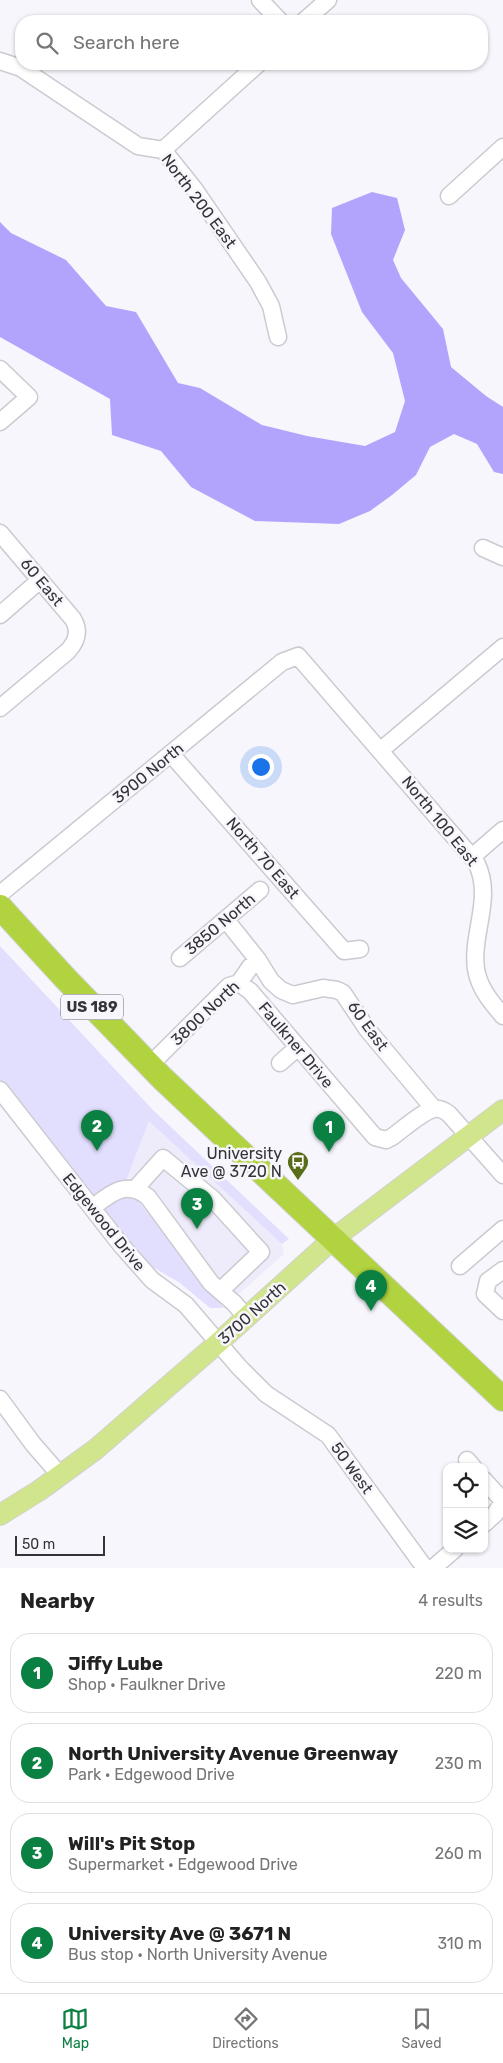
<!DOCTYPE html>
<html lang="en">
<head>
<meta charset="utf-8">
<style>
  :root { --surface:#fff; --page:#f2f2f2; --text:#222; --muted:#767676; --line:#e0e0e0; --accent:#0b8043 }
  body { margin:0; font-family:Rubik,sans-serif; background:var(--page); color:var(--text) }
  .controls { position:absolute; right:15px; bottom:15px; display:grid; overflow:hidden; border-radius:10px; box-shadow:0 1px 4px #0004 }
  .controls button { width:45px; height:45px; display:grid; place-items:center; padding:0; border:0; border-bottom:1px solid var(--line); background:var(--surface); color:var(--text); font:25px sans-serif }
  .scale { position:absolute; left:15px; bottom:12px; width:90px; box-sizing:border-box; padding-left:5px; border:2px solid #343336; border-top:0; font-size:14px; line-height:18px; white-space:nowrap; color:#343336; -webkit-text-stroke:4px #f7f6fc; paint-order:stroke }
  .you { position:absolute; left:260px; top:766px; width:18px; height:18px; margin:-12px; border:4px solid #fff; border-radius:50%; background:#1a73e8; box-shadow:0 0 0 8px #1a73e833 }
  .badge { display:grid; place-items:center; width:32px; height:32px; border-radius:50%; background:var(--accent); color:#fff; font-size:16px; font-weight:700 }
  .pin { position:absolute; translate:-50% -41px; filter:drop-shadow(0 1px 2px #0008) }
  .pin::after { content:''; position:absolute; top:26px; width:18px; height:15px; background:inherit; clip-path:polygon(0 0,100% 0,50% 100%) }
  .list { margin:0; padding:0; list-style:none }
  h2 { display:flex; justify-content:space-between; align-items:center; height:65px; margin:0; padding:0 20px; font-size:21px }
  h2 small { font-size:16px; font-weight:400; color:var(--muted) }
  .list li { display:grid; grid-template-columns:32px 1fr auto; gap:15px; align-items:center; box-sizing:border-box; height:80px; margin:0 10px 10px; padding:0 10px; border:1px solid var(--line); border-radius:20px }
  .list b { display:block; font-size:19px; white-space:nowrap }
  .list p { margin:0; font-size:16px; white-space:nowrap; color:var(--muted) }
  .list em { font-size:16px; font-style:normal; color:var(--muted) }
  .icon { flex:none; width:28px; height:28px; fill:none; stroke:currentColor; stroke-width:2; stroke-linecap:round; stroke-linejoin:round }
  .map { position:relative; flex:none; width:503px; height:1568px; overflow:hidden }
  .search { position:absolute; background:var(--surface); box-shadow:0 1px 4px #0004; left:15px; right:15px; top:15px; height:55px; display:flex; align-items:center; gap:12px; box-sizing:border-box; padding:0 18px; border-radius:20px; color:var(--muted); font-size:19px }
  .sheet { height:425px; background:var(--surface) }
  nav { display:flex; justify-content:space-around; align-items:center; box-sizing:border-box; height:70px; border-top:1px solid var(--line); background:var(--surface); font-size:14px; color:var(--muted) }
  nav a { display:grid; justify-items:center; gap:2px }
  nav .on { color:var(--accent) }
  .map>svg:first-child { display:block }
  .built { fill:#eeecfa }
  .green { fill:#e2dffe }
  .forest { fill:#b2a4fd }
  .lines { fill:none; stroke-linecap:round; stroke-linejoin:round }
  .minor-casing { stroke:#cbcad0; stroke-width:19 }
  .major-casing { stroke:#d2d2d3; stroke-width:22 }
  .highway-casing { stroke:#d2d2d3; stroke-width:26 }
  .minor { stroke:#fff; stroke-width:16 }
  .major { stroke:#d0e58c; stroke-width:20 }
  .highway { stroke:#b1d340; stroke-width:24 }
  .labels { text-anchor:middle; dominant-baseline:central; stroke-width:5; stroke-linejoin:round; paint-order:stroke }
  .shield { fill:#f7f6fc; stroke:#6e6e71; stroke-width:1 }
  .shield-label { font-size:15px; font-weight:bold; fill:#343336 }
  .street-label { font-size:16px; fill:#343336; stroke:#f7f6fc }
  .poi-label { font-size:16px; fill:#343336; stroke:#f7f6fc; text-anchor:end }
</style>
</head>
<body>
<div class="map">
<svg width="503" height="1568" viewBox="0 0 503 1568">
  <rect width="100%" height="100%" fill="#f7f6fc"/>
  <!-- built -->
  <path class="built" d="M149 1121 176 1140 282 1244 284 1254 223 1308 135 1197 126 1181Z"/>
  <!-- green -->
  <path class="green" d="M0 946 153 1110 289 1239 282 1244 149 1121 126 1181 135 1197 223 1308H210L180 1283 136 1257 89 1190 0 1080Z"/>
  <!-- forest -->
  <path class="forest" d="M372 192 397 198 405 230 393 260 401 278 443 329 451 367 486 396 503 407V474L494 472 477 444 454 434 430 447 416 475 392 495 370 511 339 524 255 521 191 487 161 451 112 435 110 399 0 337V222L11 233 66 260 106 306 136 312 178 383 200 388 262 425 307 436 365 446 395 432 405 401 393 353 362 312 331 234 332 208Z"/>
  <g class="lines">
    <!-- minor casing -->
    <g class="minor-casing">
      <path id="minor" d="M260 0 280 21
        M304 21 328 0
        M0 61 21 68 138 146 163 150 195 190 258 282 271 306 278 337
        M163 150 258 64
        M449 196 503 147
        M0 369 29 397 0 422
        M0 533 73 619C80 631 77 641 68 651L0 708
        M483 548 503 557
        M0 615 40 580
        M381 750 503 647
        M171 754 344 951 360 949
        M473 856 503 830
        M0 894 282 662 298 656 476 862C494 898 471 932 476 969 479 988 491 1002 503 1016
        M226 920 258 960 271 981 281 990 293 995 323 988 337 990 343 993 367 1029 434 1109
        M180 958 260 890
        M239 983 250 991 375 1137 386 1140 392 1137C402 1130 424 1110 435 1109 440 1108 445 1111 449 1114L503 1175
        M280 1063 298 1047
        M150 1065 229 986 239 983 250 967 258 960
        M0 1090 121 1245 152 1280 186 1305 239 1367 266 1394 328 1435 425 1568
        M135 1189 163 1158 212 1198 261 1252 220 1291
        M92 1208C110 1194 126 1179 148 1197L211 1283 234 1303 247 1318
        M460 1266 503 1229
        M503 1270 488 1281 485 1294 503 1311
        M0 1399 33 1444 60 1475
        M467 1460 473 1467
        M484 1480 503 1501
        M484 1524 495 1514 503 1502
        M433 1568 455 1549"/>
    </g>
    <!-- major casing -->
    <g class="major-casing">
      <path id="major" d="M0 1515 40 1490 96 1449 219 1342 333 1239 503 1110"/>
    </g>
    <!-- highway casing -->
    <g class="highway-casing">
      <path id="highway" d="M0 907 66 979 162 1078 503 1399"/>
    </g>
    <!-- minor -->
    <use href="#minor" class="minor"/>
    <!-- major -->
    <use href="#major" class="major"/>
    <!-- highway -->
    <use href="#highway" class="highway"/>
  </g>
  <!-- icons -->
  <defs>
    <g id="bus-pin" transform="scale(1.125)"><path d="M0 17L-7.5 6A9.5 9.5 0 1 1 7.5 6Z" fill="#586c19" stroke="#f7f6fc"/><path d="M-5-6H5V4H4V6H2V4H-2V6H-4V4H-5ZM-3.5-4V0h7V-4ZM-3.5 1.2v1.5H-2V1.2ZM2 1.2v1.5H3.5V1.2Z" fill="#fff"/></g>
  </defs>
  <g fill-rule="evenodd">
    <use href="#bus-pin" x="298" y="1162"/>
  </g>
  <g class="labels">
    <!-- shield labels -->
    <rect class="shield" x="61" y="994.5" width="62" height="25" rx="4"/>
    <g class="shield-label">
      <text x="92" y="1007">US 189</text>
    </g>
    <!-- street labels -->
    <g class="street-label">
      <text transform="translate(199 201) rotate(53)">North 200 East</text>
      <text transform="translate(42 582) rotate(50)">60 East</text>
      <text transform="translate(148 773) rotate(-39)">3900 North</text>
      <text transform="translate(440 821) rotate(51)">North 100 East</text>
      <text transform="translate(263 858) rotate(49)">North 70 East</text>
      <text transform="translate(220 924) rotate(-40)">3850 North</text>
      <text transform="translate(205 1013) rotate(-43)">3800 North</text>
      <text transform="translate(368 1026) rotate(54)">60 East</text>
      <text transform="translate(296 1045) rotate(50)">Faulkner Drive</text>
      <text transform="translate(104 1222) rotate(51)">Edgewood Drive</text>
      <text transform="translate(252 1313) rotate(-42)">3700 North</text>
      <text transform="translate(352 1468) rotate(54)">50 West</text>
    </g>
    <!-- poi labels -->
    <g class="poi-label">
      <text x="282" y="1153">University<tspan x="282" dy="18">Ave @ 3720 N</tspan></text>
    </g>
  </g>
</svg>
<div class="controls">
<button><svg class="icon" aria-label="locate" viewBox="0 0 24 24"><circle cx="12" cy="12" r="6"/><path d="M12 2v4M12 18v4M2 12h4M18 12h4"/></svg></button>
<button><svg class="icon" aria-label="layers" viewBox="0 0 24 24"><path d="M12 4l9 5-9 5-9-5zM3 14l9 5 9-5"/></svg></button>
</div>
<div class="scale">50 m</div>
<div class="you"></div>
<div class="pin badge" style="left:329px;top:1152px">1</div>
<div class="pin badge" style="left:97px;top:1151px">2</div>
<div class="pin badge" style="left:197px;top:1229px">3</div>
<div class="pin badge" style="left:371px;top:1311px">4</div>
<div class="search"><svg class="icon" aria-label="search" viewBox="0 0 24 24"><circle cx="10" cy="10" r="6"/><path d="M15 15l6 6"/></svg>Search here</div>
</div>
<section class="sheet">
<h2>Nearby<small>4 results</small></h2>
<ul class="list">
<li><span class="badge">1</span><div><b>Jiffy Lube</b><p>Shop · Faulkner Drive</p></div><em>220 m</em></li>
<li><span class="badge">2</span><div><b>North University Avenue Greenway</b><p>Park · Edgewood Drive</p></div><em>230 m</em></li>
<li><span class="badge">3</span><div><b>Will's Pit Stop</b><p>Supermarket · Edgewood Drive</p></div><em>260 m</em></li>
<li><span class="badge">4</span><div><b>University Ave @ 3671 N</b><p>Bus stop · North University Avenue</p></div><em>310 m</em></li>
</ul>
</section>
<nav>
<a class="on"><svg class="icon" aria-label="map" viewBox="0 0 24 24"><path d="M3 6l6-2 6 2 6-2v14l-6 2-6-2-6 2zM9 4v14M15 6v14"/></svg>Map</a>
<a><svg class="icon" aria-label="directions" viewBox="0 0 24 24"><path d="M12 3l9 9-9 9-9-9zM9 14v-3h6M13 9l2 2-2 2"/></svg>Directions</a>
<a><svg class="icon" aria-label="saved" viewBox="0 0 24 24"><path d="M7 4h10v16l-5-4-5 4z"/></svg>Saved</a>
</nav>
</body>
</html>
